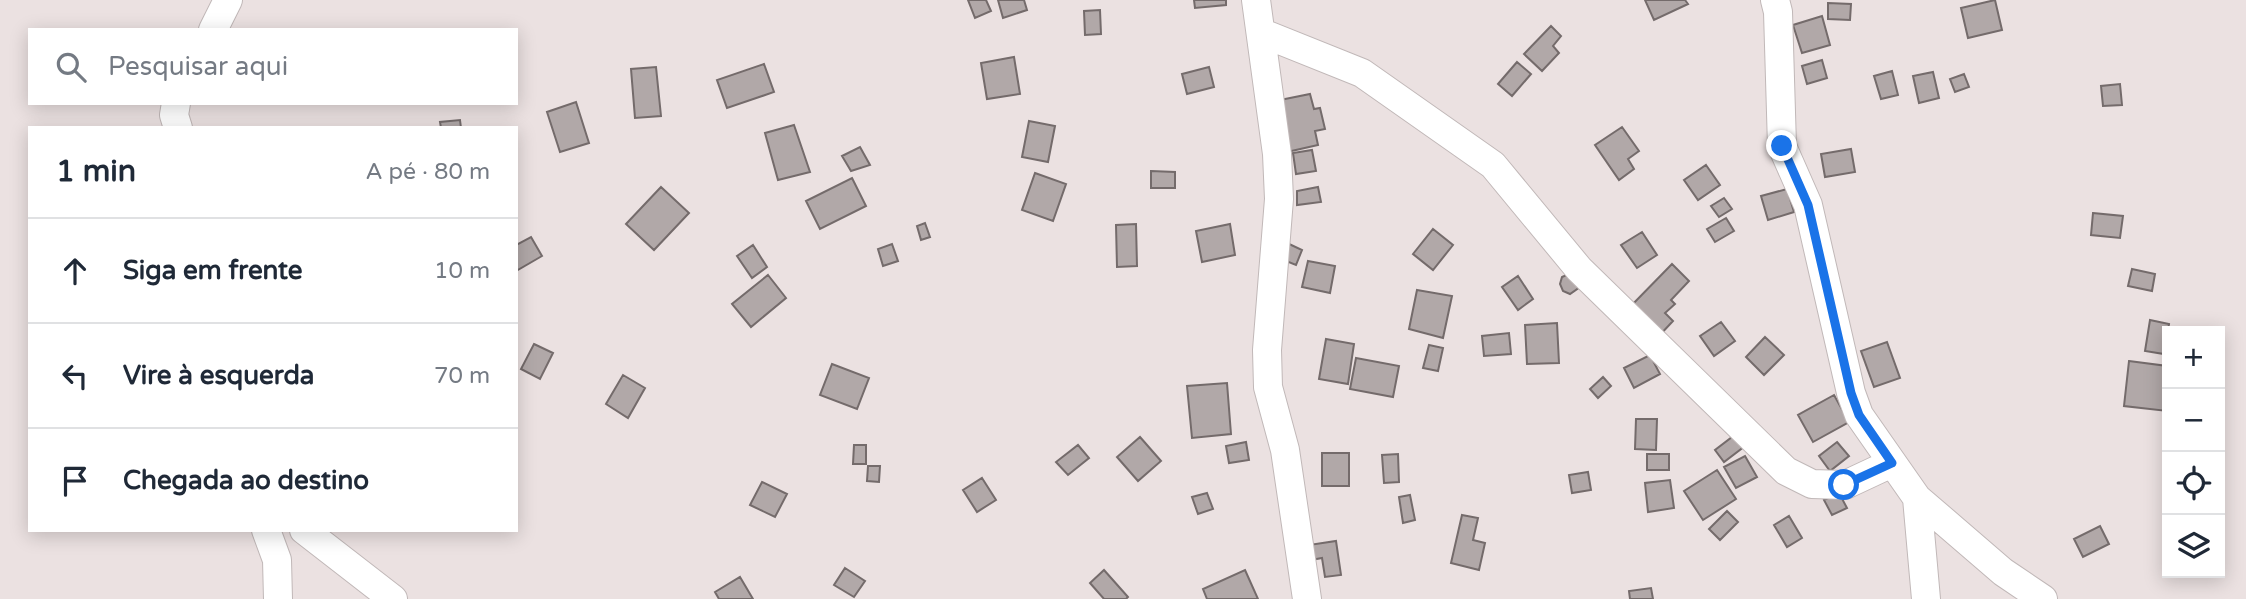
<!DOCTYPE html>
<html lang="pt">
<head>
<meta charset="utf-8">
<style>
  :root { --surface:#fff; --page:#f2f2f3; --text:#1f2937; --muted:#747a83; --line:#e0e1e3 }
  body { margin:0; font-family:"Varela Round",sans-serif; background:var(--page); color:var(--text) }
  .controls { position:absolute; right:21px; bottom:21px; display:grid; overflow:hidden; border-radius:0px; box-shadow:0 4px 18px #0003 }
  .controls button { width:63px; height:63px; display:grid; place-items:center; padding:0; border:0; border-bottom:2px solid var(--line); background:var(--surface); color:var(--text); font:35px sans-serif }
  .stop { position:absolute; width:21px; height:21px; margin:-16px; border:5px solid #1a73e8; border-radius:50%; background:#fff }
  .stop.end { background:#1a73e8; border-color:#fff; box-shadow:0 2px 7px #0008 }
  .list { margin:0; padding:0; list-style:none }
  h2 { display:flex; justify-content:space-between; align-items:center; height:91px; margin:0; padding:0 28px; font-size:30px }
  h2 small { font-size:23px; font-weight:400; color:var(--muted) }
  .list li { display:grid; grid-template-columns:46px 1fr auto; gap:21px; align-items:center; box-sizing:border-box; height:105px; padding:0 28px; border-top:2px solid var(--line) }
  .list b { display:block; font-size:26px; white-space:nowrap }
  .list em { font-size:23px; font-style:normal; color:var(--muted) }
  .icon { flex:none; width:38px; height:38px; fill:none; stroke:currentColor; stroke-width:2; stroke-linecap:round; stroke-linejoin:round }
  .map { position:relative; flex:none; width:2246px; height:599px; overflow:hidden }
  .search { position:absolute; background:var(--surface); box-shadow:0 4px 18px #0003; left:28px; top:28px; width:490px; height:77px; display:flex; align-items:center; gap:18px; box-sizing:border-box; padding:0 24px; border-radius:0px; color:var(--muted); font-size:26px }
  .panel { position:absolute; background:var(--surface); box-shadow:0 4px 18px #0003; left:28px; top:126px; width:490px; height:406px; border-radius:0px }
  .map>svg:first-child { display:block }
  .building { fill:#b1a8a8; stroke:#746b6b; stroke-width:2 }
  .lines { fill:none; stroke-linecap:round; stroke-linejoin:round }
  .minor-casing { stroke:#c1b8b8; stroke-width:30 }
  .minor { stroke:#fff; stroke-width:28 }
  .route { stroke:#1a73e8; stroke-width:9 }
</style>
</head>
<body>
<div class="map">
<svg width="2246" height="599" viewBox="0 0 2246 599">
  <rect width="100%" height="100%" fill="#ebe1e1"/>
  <!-- building -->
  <path class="building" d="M968 0H986L991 11 975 18Z
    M998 0H1024L1027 10 1003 18Z
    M1194 0H1226V5L1195 8Z
    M1645 0H1685L1688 4 1654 20Z
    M1995 0 2002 30 1968 38 1961 8Z
    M1828 3 1851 4 1850 20 1828 19Z
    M1100 10 1101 34 1085 35 1084 11Z
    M1822 16 1830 45 1802 53 1793 25Z
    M1551 26 1561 36 1553 46 1559 53 1542 71 1524 54Z
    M1014 57 1020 94 987 99 981 63Z
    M1822 60 1827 78 1807 84 1802 66Z
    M1517 62 1531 74 1512 96 1498 84Z
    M764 64 774 92 727 108 717 80Z
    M656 67 661 116 635 118 631 69Z
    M1209 67 1214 87 1187 94 1182 74Z
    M1892 71 1898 95 1881 99 1874 76Z
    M1933 72 1939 98 1919 103 1913 76Z
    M1964 74 1969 87 1955 92 1950 79Z
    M2120 84 2122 105 2103 106 2101 86Z
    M1310 94 1314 109 1320 108 1325 129 1315 131 1318 145 1287 152 1275 101Z
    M576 102 589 143 560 152 547 112Z
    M460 120 461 128H441L440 122Z
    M1029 121 1055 126 1048 162 1022 157Z
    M794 125 810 172 778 180 765 133Z
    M1622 127 1639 151 1628 159 1634 169 1619 180 1595 145Z
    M860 147 870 165 851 171 842 156Z
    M1851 149 1855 172 1825 177 1821 154Z
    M1312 150 1316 171 1296 174 1293 153Z
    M1706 165 1720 185 1698 200 1684 180Z
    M1151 171 1175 172V188H1151Z
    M1035 173 1066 184 1053 221 1022 210Z
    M852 178 866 206 820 229 806 201Z
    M661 187 689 213 654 250 626 224Z
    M1318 187 1321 202 1297 205V191Z
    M1787 189 1794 212 1768 220 1761 196Z
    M1724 198 1732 209 1719 217 1711 206Z
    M2093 213 2123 216 2120 238 2091 235Z
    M1726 218 1734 231 1715 242 1707 229Z
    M925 223 930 237 921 240 917 226Z
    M1136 224 1137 266 1117 267 1116 225Z
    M1230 224 1235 255 1202 262 1196 231Z
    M1433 229 1453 245 1433 270 1413 254Z
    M1642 232 1657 255 1637 268 1621 245Z
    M531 237 542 256 516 271V245Z
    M1287 243 1302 250 1296 265 1281 259Z
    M892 244 898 261 883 266 878 249Z
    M753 245 767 267 752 278 737 256Z
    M1308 261 1335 266 1330 293 1302 287Z
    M1672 264 1689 281 1671 300 1675 304 1665 313 1673 321 1657 338 1627 310Z
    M2132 269 2155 274 2152 291 2128 286Z
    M1569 274 1580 287 1570 294 1563 291 1560 284 1562 277Z
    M768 275 786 298 751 327 732 304Z
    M1518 276 1533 299 1518 310 1502 287Z
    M1417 290 1452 296 1443 338 1409 329Z
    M2150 320 2169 324 2164 354 2145 351Z
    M1721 322 1735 341 1714 356 1700 336Z
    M1557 323 1559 363 1527 364 1525 325Z
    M1509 333 1511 354 1484 356 1482 336Z
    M1765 337 1784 355 1764 375 1746 357Z
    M1326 339 1354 344 1348 384 1319 379Z
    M1887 342 1900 378 1874 387 1861 351Z
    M534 344 553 353 540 379 521 369Z
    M1429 345 1443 348 1438 371 1423 368Z
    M1650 355 1660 374 1634 388 1624 368Z
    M1356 358 1399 366 1393 397 1350 389Z
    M2129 361 2167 366V411L2124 406Z
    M832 364 869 378 857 409 820 395Z
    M623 375 645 388 628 418 606 404Z
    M1603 377 1611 386 1598 398 1590 389Z
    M1227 383 1231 434 1192 438 1187 386Z
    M1834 395 1849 422 1813 442 1798 415Z
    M1636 419H1657L1656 450 1635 449Z
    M1736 434 1745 446 1724 462 1715 450Z
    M1140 437 1161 461 1138 481 1117 457Z
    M1246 442 1249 460 1229 463 1226 446Z
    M1837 442 1849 456 1830 471 1819 456Z
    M854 445H866V464H853Z
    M1078 445 1089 458 1068 475 1056 462Z
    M1322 453H1349V486H1322Z
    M1398 454 1399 482 1384 483 1382 455Z
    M1647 454H1669V470H1647Z
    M1745 456 1757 477 1736 488 1724 467Z
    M868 466H880L879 482 867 481Z
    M1717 470 1736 499 1703 520 1684 491Z
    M1588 472 1591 490 1572 493 1569 475Z
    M982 478 996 500 977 512 963 490Z
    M1670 480 1674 508 1648 512 1645 483Z
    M762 482 787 494 775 517 750 505Z
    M1207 493 1213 509 1198 514 1192 497Z
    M1839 493 1847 508 1832 515 1824 500Z
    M1410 495 1415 520 1403 523 1399 497Z
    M1727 511 1738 522 1720 540 1709 529Z
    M1462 515 1478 518 1473 540 1485 543 1479 570 1451 563Z
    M1789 516 1802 538 1787 547 1774 525Z
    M2100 526 2109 544 2083 557 2074 539Z
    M1336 541 1341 575 1325 577 1322 558 1311 560 1309 545Z
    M845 568 865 581 854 597 834 585Z
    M1104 570 1128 597 1126 599H1104L1090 583Z
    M1245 570 1258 599H1207L1203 589Z
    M740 577 753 599H719L715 592Z
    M1651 588 1653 599H1630L1629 591Z"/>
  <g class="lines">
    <!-- minor casing -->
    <g class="minor-casing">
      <path id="minor" d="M1256 0 1277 154 1279 199 1267 350 1268 387 1285 450 1307 599
        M1775 0 1778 12 1782 146 1808 205 1851 393 1859 415 1917 498 2003 572 2043 599
        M213 30 228 0
        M1262 33 1362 73 1493 165 1579 269 1786 471 1812 484 1845 485 1892 463
        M176 103 174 115 178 128
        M1917 498 1926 599
        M266 530 277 560 278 599
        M304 530 393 599"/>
    </g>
    <!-- minor -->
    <use href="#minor" class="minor"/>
  </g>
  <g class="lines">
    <!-- route -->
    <path class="route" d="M1782 146 1808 205 1851 393 1859 415 1892 463 1844 485"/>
  </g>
</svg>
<div class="controls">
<button>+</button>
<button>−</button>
<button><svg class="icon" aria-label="locate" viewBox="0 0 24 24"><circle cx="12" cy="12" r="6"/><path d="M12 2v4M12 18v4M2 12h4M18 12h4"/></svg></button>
<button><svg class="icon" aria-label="layers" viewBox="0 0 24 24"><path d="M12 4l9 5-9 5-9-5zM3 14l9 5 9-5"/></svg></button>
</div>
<div class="stop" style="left:1844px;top:485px"></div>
<div class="stop end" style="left:1782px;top:146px"></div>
<div class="search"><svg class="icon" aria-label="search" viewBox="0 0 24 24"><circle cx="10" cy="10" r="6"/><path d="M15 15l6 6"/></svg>Pesquisar aqui</div>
<section class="panel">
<h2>1 min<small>A pé · 80 m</small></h2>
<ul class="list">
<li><svg class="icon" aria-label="ahead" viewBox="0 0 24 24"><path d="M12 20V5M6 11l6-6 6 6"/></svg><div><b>Siga em frente</b></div><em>10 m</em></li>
<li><svg class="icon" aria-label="left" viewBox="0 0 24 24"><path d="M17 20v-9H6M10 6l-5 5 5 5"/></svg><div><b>Vire à esquerda</b></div><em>70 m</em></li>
<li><svg class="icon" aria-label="arrive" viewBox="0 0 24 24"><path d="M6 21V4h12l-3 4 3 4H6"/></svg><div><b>Chegada ao destino</b></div></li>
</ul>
</section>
</div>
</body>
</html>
